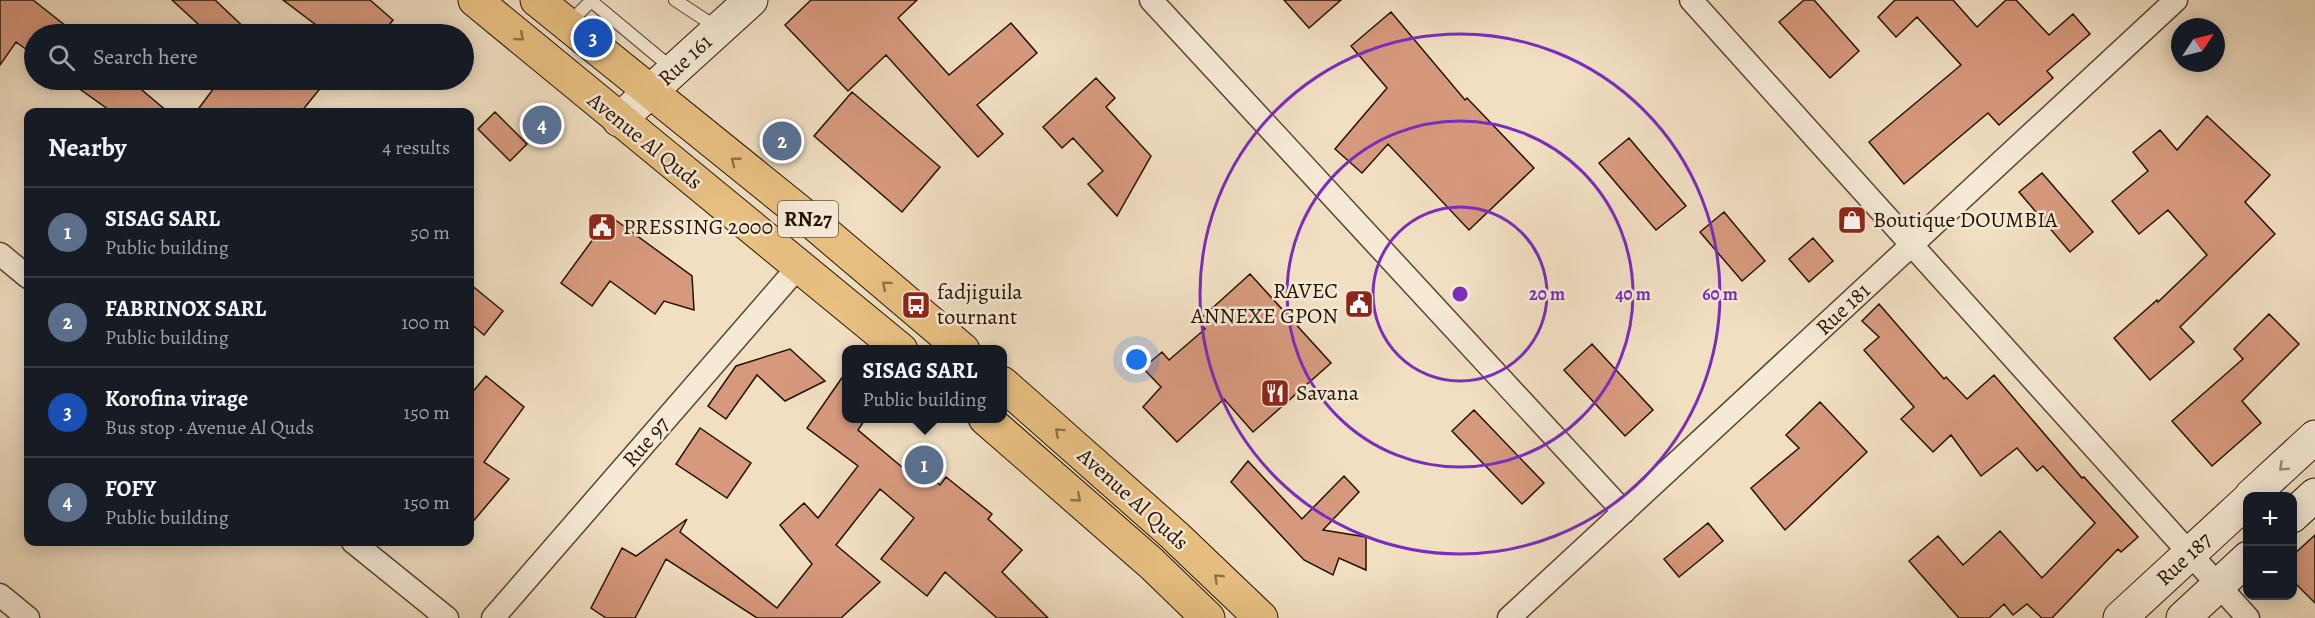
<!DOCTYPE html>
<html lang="en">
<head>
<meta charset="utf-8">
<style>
  :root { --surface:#171b24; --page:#20242c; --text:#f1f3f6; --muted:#9ea1a6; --line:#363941; --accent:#c59692 }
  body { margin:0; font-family:Alegreya,serif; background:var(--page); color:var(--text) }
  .controls { position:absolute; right:18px; bottom:18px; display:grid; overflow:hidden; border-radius:12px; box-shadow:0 3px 15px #0003 }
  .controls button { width:54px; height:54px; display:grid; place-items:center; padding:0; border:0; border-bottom:2px solid var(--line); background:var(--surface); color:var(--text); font:30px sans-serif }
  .compass { position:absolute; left:2171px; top:18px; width:54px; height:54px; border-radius:50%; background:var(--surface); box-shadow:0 3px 15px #0003; rotate:55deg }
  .you { position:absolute; left:1137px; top:360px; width:21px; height:21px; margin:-15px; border:4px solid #fff; border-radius:50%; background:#1a73e8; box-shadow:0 0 0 9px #1a73e833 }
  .badge { display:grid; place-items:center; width:39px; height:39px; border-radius:50%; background:var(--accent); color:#fff; font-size:20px; font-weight:700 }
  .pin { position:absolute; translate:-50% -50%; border:3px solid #fff; box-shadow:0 2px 6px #0006 }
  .popup { position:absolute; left:842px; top:345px; width:165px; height:78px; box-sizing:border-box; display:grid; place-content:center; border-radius:12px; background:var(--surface); filter:drop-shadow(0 2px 4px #0005); font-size:20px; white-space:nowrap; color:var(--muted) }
  .popup b { font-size:22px; color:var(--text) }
  .popup::after { content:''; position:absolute; left:50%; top:100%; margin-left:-12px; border:12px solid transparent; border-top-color:var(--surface) }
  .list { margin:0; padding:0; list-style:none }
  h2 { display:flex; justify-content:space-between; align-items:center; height:78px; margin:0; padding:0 24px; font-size:26px }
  h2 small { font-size:20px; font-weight:400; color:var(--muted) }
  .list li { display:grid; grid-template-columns:39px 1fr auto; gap:18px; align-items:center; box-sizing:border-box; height:90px; padding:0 24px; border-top:2px solid var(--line) }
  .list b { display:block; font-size:22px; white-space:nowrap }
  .list p { margin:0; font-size:20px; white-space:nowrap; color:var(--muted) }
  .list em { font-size:20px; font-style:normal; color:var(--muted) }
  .icon { flex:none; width:33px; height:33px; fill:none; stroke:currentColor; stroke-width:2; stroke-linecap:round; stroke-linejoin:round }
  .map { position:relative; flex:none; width:2315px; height:618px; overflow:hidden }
  .search { position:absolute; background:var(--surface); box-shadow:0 3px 15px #0003; left:24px; top:24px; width:450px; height:66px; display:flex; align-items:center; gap:15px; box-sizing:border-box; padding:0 21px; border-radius:33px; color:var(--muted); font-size:22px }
  .panel { position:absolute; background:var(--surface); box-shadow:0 3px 15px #0003; left:24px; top:108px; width:450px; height:438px; border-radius:12px }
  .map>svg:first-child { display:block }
  .building { fill:#d7997d; stroke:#251300; stroke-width:1.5 }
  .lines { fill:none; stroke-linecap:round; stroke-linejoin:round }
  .lane-casing { stroke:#584630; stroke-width:14 }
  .street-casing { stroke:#584630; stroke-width:25 }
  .secondary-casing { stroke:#251300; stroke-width:35 }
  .primary-casing { stroke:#251300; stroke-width:35 }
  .lane { stroke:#f6ead7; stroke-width:12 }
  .street { stroke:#f6ead7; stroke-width:22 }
  .secondary { stroke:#f6ead7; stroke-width:33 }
  .primary { stroke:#e8c081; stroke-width:33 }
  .oneway { stroke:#907247 }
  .oneway2 { stroke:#988976 }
  .ring { fill:none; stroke:#7b2cbf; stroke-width:3 }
  .labels { text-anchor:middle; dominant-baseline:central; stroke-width:5; stroke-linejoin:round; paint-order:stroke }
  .shield { fill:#f6ead7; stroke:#645440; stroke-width:1.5 }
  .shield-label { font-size:21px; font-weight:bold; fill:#251300 }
  .street-label { font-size:22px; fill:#251300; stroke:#f6ead7 }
  .poi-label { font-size:22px; fill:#251300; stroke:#f6ead7; text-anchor:start }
  .centre { fill:#7b2cbf; stroke:#f6ead7; stroke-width:3 }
  .ring-label { font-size:18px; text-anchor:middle; font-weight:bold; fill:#7b2cbf; stroke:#f6ead7; stroke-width:5; stroke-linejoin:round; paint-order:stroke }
</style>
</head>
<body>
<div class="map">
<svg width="2315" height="618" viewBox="0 0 2315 618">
  <rect width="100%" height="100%" fill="#f1dfc2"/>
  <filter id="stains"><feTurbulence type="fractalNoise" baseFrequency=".00333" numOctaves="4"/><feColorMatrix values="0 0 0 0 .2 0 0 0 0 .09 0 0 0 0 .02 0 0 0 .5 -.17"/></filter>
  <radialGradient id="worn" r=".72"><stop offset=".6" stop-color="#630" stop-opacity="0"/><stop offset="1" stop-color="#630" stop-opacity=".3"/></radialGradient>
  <!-- building -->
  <path class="building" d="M0 0H33L76 34H34V55L16 42 0 65Z
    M172 0H215L251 34H209Z
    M283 0H370L393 20 382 34H328Z
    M811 0H917L898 18 949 75 1011 23 1037 53 977 105 1003 134 978 157 886 55 848 91 785 25Z
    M1284 0H1341L1309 28Z
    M1804 0H1814L1859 51 1830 78 1779 22Z
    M1895 0H1953L1977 27 2006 0H2016L2049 35 2073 14 2090 34 2047 71 2053 78 1999 125 1988 113 1904 184 1869 142 1961 65 1917 17 1896 37 1878 17Z
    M1391 12 1465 100 1467 98 1534 168 1469 230 1388 144 1362 173 1335 149 1387 88 1351 46Z
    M1096 78 1115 98 1106 107 1151 156 1117 216 1088 184 1103 171 1073 138 1062 148 1043 127Z
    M67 80H130L168 112H112Z
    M220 80H327L301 112H196Z
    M852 92 940 167 902 212 814 136Z
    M495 112 527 144 510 161 478 129Z
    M2207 116 2270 175 2245 202 2275 234 2180 327 2194 342 2150 380 2114 338 2157 300 2158 302 2207 255 2168 210 2139 234 2112 201 2148 171 2133 152 2160 130 2177 150Z
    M1629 138 1686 206 1656 230 1599 163Z
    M2042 173 2093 232 2070 252 2019 192Z
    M1724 212 1765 261 1742 281 1700 232Z
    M610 216 692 276 694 310 664 301 655 314 610 281 592 306 561 283Z
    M1813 238 1833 261 1809 282 1789 259Z
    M1250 274 1331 363 1253 432 1224 399 1177 442 1143 407 1161 387 1143 368 1162 352 1169 360 1205 329 1198 321Z
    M470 284 503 311 484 335 470 323Z
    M1879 304 1944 379 1946 377 1967 399 1994 375 2082 478 2084 477 2138 537 2121 552 2118 549 2052 618H2042L2027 604 2013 615 2004 604 1989 618H1959L1909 561 1938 536 1963 565 2000 531 2042 578 2095 523 2043 466 2037 471 2017 448 1981 476 1951 435 1933 452 1901 419 1914 407 1864 350 1879 337 1862 321Z
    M2269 314 2299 344 2242 401 2261 423 2212 466 2172 421 2243 359 2234 349Z
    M1592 344 1653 410 1625 436 1564 370Z
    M790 349 825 381 785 401 757 375 726 419 708 406 736 366Z
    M846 372V418H866L858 430 915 478 922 470 940 485 946 477 992 514 988 519 1022 550 1002 572 1048 618H997L945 572 927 596 881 559 914 518 880 489 836 545 880 582 841 618H757L666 559 635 618H606L591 608 622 548 636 556 687 519 680 532 777 608 812 564 780 525 804 503 818 518 858 466 807 428Z
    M486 376 524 407 484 462 509 479 470 525V395Z
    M1820 402 1867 452 1785 530 1751 488 1799 448 1786 435Z
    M1474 410 1544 483 1522 504 1452 431Z
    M700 428 751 463 727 498 676 464Z
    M1248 461 1302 519 1344 476 1359 492 1323 530 1366 537V570L1339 558 1333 575 1304 560 1231 482Z
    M1708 523 1723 541 1679 577 1664 559Z
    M2315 535V603L2292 580V556Z"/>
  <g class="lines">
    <!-- lane casing -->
    <g class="lane-casing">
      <path id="lane" d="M590 0 674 70
        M675 0 719 29
        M568 24 592 0"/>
    </g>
    <!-- street casing -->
    <g class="street-casing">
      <path id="street" d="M1151 0 1624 512
        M1691 0 2248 618
        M0 254 28 277
        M353 542 447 618
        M0 595 28 618
        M493 618 799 266
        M1509 618 2176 0"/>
    </g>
    <!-- secondary casing -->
    <g class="secondary-casing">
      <path id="secondary" d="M619 120 751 0
        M2251 496 2315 437
        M2292 516 2315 495
        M2120 618 2248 500
        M2183 618 2248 558"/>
    </g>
    <!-- primary casing -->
    <g class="primary-casing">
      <path id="primary" d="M475 0 901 350
        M537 0 811 221 963 350
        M1002 383 1174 535 1261 618
        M985 418 1151 563 1208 618"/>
    </g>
    <!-- lane -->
    <use href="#lane" class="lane"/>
    <!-- street -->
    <use href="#street" class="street"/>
    <!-- secondary -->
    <use href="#secondary" class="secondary"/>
    <!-- primary -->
    <use href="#primary" class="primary"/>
  </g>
  <!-- one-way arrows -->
  <defs><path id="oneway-chevron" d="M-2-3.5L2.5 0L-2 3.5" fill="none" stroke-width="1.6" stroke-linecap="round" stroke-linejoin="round" transform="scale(1.5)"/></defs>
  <g class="oneway">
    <use href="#oneway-chevron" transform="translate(520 37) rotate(40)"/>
    <use href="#oneway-chevron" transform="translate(735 161) rotate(-141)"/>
    <use href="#oneway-chevron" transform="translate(886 285) rotate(-140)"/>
    <use href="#oneway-chevron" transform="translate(1059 432) rotate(-138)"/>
    <use href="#oneway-chevron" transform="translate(1077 498) rotate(41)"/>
    <use href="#oneway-chevron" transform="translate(1218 578) rotate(-136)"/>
  </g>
  <use class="oneway2" href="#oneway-chevron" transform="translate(2283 467) rotate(137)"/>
  <!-- distance rings -->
  <g class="ring">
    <circle cx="1460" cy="294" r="87"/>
    <circle cx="1460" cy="294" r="173"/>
    <circle cx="1460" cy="294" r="260"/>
  </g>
  <!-- icons -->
  <defs>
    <g id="shop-square" transform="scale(1.5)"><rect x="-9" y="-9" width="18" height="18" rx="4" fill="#8f2418" stroke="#f6ead7"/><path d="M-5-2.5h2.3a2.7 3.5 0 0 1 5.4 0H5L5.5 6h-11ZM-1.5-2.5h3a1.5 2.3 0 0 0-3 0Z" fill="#fff"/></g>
    <g id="civic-square" transform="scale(1.5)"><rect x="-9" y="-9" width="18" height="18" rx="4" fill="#8f2418" stroke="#f6ead7"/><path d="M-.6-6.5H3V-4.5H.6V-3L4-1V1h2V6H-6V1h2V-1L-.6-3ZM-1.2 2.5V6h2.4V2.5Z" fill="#fff"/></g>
    <g id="bus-square" transform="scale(1.5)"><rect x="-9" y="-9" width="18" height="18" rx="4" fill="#8f2418" stroke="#f6ead7"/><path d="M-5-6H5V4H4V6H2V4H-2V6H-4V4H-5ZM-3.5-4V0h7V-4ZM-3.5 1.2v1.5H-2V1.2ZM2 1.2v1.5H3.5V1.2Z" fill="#fff"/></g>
    <g id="restaurant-square" transform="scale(1.5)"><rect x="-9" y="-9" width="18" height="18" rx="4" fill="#8f2418" stroke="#f6ead7"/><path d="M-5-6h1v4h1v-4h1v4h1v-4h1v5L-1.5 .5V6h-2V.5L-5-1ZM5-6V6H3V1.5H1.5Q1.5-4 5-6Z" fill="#fff"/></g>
  </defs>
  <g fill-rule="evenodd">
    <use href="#shop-square" x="1852" y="220"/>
    <use href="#civic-square" x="602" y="227"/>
    <use href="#civic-square" x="1359" y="304"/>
    <use href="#bus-square" x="916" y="305"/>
    <use href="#restaurant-square" x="1275" y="393"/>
  </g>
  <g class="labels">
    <!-- shield labels -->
    <rect class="shield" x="778" y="201" width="60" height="36" rx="4.5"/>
    <g class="shield-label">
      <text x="808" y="219">RN27</text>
    </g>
    <!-- street labels -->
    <g class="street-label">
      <text transform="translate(685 60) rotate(-43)">Rue 161</text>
      <text transform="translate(645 141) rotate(39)">Avenue Al Quds</text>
      <text transform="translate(1843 309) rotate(-43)">Rue 181</text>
      <text transform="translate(646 442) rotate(-49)">Rue 97</text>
      <text transform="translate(1133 499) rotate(42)">Avenue Al Quds</text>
      <text transform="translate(2184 559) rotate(-43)">Rue 187</text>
    </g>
    <!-- poi labels -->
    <g class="poi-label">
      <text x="1873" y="220">Boutique DOUMBIA</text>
      <text x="623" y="227">PRESSING 2000</text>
      <text x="1338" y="291" text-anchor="end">RAVEC<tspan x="1338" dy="25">ANNEXE GPON</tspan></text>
      <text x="937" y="292">fadjiguila<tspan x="937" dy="25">tournant</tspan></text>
      <text x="1296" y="393">Savana</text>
    </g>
  </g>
  <circle cx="1460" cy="294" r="9" class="centre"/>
  <g class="ring-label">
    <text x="1547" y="300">20 m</text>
    <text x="1633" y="300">40 m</text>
    <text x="1720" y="300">60 m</text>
  </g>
  <rect width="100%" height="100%" filter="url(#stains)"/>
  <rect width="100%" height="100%" fill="url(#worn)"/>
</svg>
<div class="controls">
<button>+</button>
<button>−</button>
</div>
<svg class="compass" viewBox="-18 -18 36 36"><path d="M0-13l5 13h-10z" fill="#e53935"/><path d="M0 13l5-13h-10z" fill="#9ea1a6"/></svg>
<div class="you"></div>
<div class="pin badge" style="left:924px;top:465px;background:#5c6f8a">1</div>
<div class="popup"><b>SISAG SARL</b>Public building</div>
<div class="pin badge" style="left:782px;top:141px;background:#5c6f8a">2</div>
<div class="pin badge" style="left:593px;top:38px;background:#1a4fb4">3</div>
<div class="pin badge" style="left:542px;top:125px;background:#5c6f8a">4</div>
<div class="search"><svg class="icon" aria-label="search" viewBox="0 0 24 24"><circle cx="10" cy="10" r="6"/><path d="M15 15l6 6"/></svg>Search here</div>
<section class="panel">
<h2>Nearby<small>4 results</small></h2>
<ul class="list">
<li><span class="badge" style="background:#5c6f8a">1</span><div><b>SISAG SARL</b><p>Public building</p></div><em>50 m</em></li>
<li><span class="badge" style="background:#5c6f8a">2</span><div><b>FABRINOX SARL</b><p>Public building</p></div><em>100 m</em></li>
<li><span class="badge" style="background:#1a4fb4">3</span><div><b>Korofina virage</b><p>Bus stop · Avenue Al Quds</p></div><em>150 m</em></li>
<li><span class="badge" style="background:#5c6f8a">4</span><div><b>FOFY</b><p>Public building</p></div><em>150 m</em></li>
</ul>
</section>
</div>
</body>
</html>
